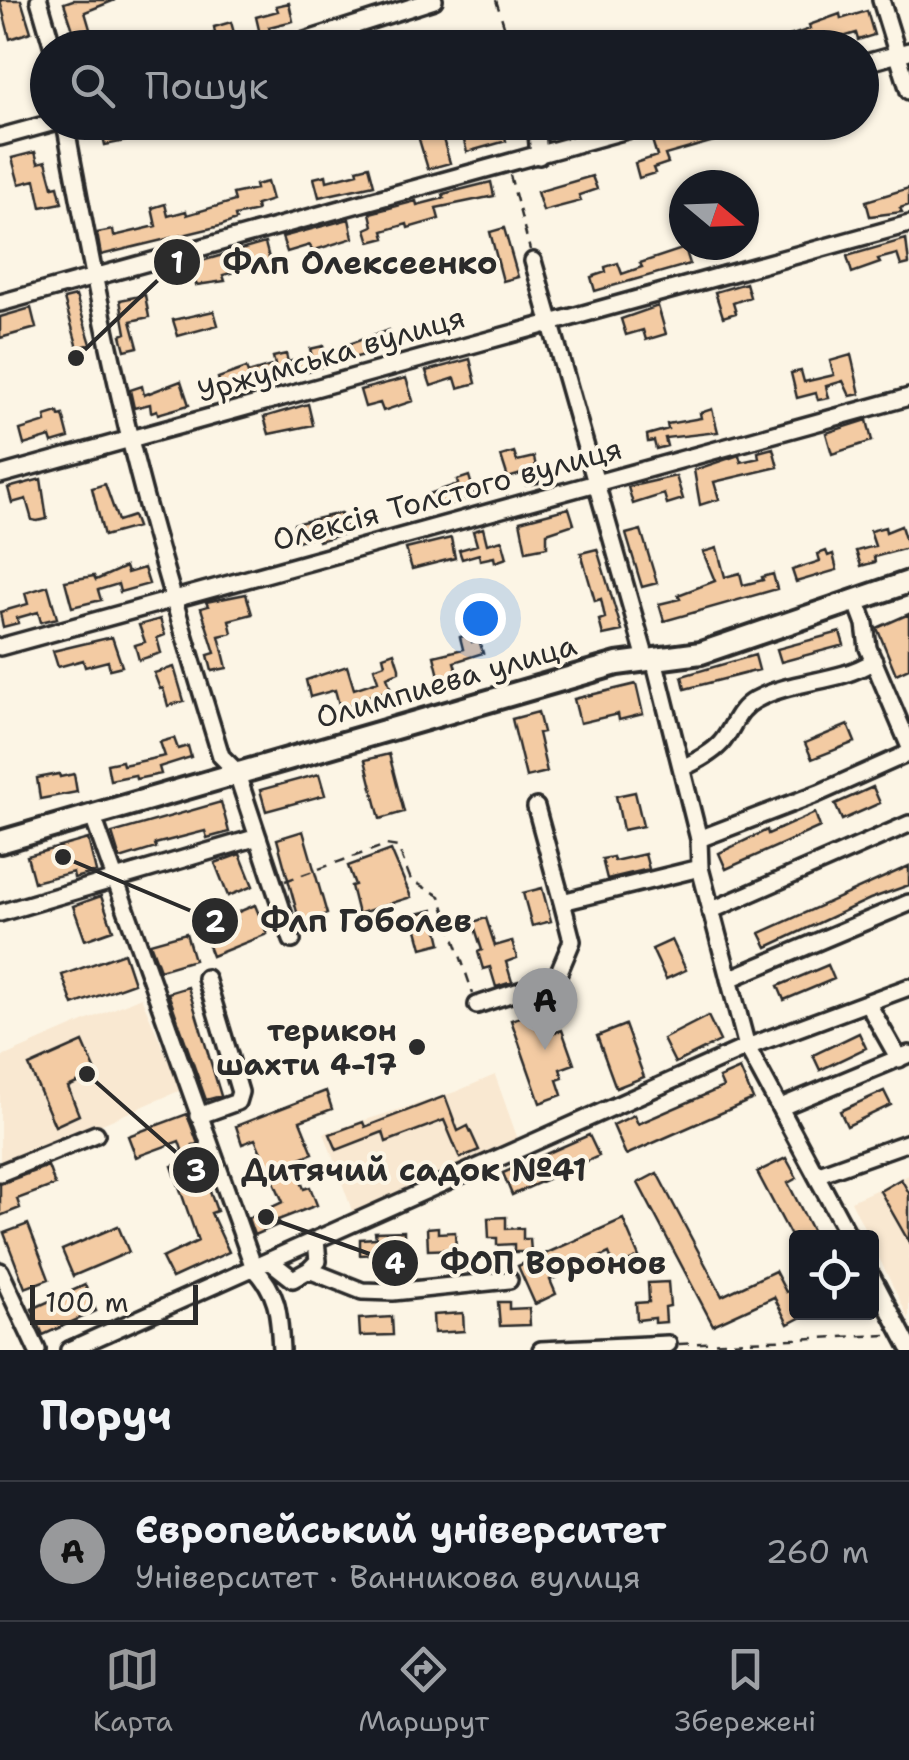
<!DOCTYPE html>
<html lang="uk">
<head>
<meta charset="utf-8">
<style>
  :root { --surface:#171b24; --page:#242831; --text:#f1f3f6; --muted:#9ea1a6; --line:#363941; --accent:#98999b }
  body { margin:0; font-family:"Shantell Sans",sans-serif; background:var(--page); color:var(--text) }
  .controls { position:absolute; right:30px; bottom:30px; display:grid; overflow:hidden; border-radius:10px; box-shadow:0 2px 8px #0004 }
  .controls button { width:90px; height:90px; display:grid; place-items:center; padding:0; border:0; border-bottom:2px solid var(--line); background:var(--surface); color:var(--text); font:50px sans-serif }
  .compass { position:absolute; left:669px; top:170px; width:90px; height:90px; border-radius:50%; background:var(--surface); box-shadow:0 2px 8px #0004; rotate:109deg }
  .scale { position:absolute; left:30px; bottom:25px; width:168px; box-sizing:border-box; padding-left:10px; border:5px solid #2b2b2b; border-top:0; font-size:28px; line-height:35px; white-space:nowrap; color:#2b2b2b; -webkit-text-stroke:8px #fcf5e5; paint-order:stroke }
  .you { position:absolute; left:480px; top:618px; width:35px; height:35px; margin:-25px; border:8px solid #fff; border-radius:50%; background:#1a73e8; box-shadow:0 0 0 15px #1a73e833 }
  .badge { display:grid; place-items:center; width:65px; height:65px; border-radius:50%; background:var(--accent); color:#111; font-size:32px; font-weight:700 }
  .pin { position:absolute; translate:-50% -82px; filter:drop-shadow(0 2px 5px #0008) }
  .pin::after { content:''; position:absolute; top:52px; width:35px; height:30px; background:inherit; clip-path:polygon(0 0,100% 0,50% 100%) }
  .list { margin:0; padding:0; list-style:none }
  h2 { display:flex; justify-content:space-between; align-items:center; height:130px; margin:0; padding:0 40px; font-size:42px }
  h2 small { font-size:32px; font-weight:400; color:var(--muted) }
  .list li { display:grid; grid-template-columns:65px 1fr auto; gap:30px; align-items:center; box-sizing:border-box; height:140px; padding:0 40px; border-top:2px solid var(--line) }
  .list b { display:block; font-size:38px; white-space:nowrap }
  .list p { margin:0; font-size:32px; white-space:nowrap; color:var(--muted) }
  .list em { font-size:32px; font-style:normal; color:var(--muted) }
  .icon { flex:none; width:55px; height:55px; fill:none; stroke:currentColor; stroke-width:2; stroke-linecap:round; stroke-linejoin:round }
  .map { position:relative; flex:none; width:909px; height:1350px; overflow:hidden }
  .search { position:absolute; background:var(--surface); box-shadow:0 2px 8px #0004; left:30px; right:30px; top:30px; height:110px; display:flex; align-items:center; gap:25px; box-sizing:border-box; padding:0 35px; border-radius:55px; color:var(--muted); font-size:38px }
  .sheet { height:270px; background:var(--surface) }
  nav { display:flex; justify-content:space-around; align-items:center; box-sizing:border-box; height:140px; border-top:2px solid var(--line); background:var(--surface); font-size:28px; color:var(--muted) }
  nav a { display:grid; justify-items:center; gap:5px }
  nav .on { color:var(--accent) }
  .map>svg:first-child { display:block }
  .built { fill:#f9e8d1 }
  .building { fill:#f3cba3; stroke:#2b2b2b; stroke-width:2.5 }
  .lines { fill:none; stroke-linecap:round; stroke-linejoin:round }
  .minor-casing { stroke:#2b2b2b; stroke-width:22 }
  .major-casing { stroke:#2b2b2b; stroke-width:28 }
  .path { stroke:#2b2b2b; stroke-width:2.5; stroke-dasharray:10 8; stroke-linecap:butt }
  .minor { stroke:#fcf5e5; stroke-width:15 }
  .major { stroke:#fcf5e5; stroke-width:20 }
  .poi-dot { fill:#2b2b2b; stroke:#fcf5e5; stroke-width:4 }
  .labels { text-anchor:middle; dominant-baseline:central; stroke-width:8; stroke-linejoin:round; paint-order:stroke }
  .street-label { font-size:30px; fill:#2b2b2b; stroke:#fcf5e5 }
  .poi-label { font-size:30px; font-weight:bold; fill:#2b2b2b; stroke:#fcf5e5; text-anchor:end }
  .leader { fill:none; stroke:#2b2b2b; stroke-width:4 }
  .callout-dot { fill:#2b2b2b; stroke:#fcf5e5; stroke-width:4 }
  .mark-label { font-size:30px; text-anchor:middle; font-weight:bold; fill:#fff }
  .callout-label { font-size:32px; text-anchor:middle; font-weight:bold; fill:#2b2b2b; stroke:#fcf5e5; stroke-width:8; stroke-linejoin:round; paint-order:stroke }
</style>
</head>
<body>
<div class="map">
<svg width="909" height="1350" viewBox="0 0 909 1350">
  <rect width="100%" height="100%" fill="#fcf5e5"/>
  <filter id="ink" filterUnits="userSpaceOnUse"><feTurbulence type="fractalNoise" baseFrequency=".01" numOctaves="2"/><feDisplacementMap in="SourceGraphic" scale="20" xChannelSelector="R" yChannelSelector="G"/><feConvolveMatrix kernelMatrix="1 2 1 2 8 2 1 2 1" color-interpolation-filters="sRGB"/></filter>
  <g filter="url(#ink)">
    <!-- built -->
    <path class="built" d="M141 997 181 1090 0 1168V1058Z
      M495 1075 521 1148 354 1216 324 1133 455 1092Z
      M909 1175V1319L851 1201Z"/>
    <!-- building -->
    <path class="building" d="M0 0H21L31 32 10 39Z
      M73 0H115L85 12 95 46 79 48 64 3Z
      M289 3 293 21 269 27 270 32 260 34 256 17 278 11 276 6Z
      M867 11 874 35 858 40 856 33 829 41 831 48H789L786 37 810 29 809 25 840 14 841 19Z
      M231 22 237 44 198 48 196 39 215 33 214 27Z
      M174 122V125L144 134 145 137 105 145 100 124Z
      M478 122 481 132 503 127 506 141 467 152 460 126Z
      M716 122H736L739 134 665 155 668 163 653 168 655 173 639 178 635 163 657 156 651 137Z
      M440 129 450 163 428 169 418 136Z
      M35 152 38 163 46 161 53 187 58 186 62 203 41 207 35 180 19 184 12 158Z
      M369 166 374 185 319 197 314 178 326 175 327 181 358 173 357 169Z
      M592 176 597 189 579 195 581 201 543 211 537 192Z
      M267 182 272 200 256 205 257 211 235 216 236 220 220 226 101 255 97 233 113 230 114 236 156 226 152 208 165 204 168 216 186 211 187 215 235 201 233 194 256 189 255 185Z
      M491 182 494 196 436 208 439 219 408 228 407 224 383 231 385 238 370 242 366 229 373 226 370 213 416 201 417 205 444 198 443 194Z
      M909 188V205L900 208 902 212 870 216 866 201Z
      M349 219 353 238 312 251 310 245 287 252 282 237Z
      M504 228 518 277 503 281 490 232Z
      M906 239 909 264 901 266 897 254 878 259 880 263 852 273 847 256Z
      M265 243 270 262 223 275 225 281 196 285 191 264Z
      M685 248 690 264 595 291 591 277 606 272 605 267 618 263 622 274 642 267 640 263Z
      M746 283 750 297 733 303 736 313 723 317 715 292Z
      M145 295 149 317 131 321 138 347 125 350 121 335 126 333 120 300Z
      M76 296 91 344 78 348 64 299Z
      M658 306 666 334 646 340 643 330 626 335 621 319Z
      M31 308 36 328 0 338V317Z
      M214 311 218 325 178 336 173 320Z
      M389 330 394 347 353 358 349 344Z
      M323 346 328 365 223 396 218 378 246 368 248 373 275 365 273 357 286 354 288 362 312 356 310 349Z
      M851 355 860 394 850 396 843 381 826 386 829 398 818 400 816 393 797 398 791 373 801 371 804 382 834 375 830 361Z
      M470 359 476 383 458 388 455 378 431 386 426 371Z
      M406 378 413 401 383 411 380 403 365 407 360 390Z
      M181 381 189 405 158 414 157 410 151 412 150 404 134 408 130 390 142 386 144 395Z
      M308 404 313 425 269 434 264 417Z
      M712 409 718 432 665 438 667 446 656 449 654 441 648 442 647 435 668 429 667 424 701 418 700 413Z
      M58 412 59 416 63 415 69 438 52 443 50 437 24 445 20 430 46 422 45 416Z
      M867 420 872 441 832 454 826 433Z
      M773 448 778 467 714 482 719 499 700 505 694 470 739 455 741 462 759 458 758 452Z
      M514 452 517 461 534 457 539 483 526 485 524 473 508 478 501 456Z
      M469 476 475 496 431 510 426 495 458 484 457 480Z
      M676 476 683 499 667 504 664 494 633 504 628 487Z
      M41 479 47 519 37 521 32 520 26 499 12 503 8 488Z
      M105 484 118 521 133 516 137 527 104 536 92 488Z
      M569 508 574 524 547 533V547L526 551 520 521Z
      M341 513 347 533 319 541 317 535 298 541 294 524Z
      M901 526 908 548 874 557 875 562 861 566 856 551 875 546 870 531 885 527 886 532Z
      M483 528 487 544 502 540 507 558 495 562 494 557 480 560 479 554 462 559 459 550 477 545 473 531Z
      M641 530 657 583 642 587 626 534Z
      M451 538 455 558 412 569 406 549Z
      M717 548 725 577 740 573 743 585 763 580 762 577 773 574 777 589 664 621 659 604 680 599 678 595 715 581 703 552Z
      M597 549 622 631 603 635 599 620 605 618 601 599 595 601 581 553Z
      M826 551 828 556 833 554 837 570 796 582 792 570 820 561 818 554Z
      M125 567 127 573 144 568 149 584 120 592 118 584 98 590 101 600 72 607 65 581 94 576 96 580Z
      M48 586 57 618 41 622 38 612 17 618 18 623 3 627 0 612 28 604 25 593Z
      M246 594 252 614 229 620 232 633 219 636 227 668 212 671 208 655 215 653 201 608 208 606 206 602Z
      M909 614V668L896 674 877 628Z
      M160 619 165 635 157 638 161 653 139 660 135 645 145 642 139 625Z
      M840 632 844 645 781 662 777 649Z
      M470 634 472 642 479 640 483 653 454 662 458 675 440 680 434 656 463 649 460 637Z
      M112 637 122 666 110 669 108 661 85 667 83 660 58 667 53 651Z
      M394 652 399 668V672L387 677 391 690 358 699 359 703 340 708 335 690 310 697 306 680 347 666 354 689 378 681 374 668 385 664 383 656Z
      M755 655 759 670 685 689 682 676Z
      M174 667 184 701 168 706 163 688 160 689 154 673Z
      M636 684 643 714 619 720 618 714 580 723 574 699Z
      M538 712 543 732 538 733 547 772 526 777 512 719Z
      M848 725 855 742 812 759 805 743Z
      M174 738 178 749 188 746 191 757 159 767 161 774 136 779 135 775 110 780 107 764 122 761 123 765 165 756 160 742Z
      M389 754 404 812 380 819 365 760Z
      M59 774 60 777 74 774 77 792 40 799 37 778Z
      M319 774 325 795 266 811 260 790Z
      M873 787 880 803 842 820 835 804Z
      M635 792 643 826 623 830 616 796Z
      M221 802 229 832 207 838 205 831 155 844 156 848 120 859 112 833Z
      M815 813 820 827 726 869 719 853 767 830 768 834Z
      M303 831 327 914 300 923 277 839Z
      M88 839 96 872 74 878 73 872 34 882 27 856Z
      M391 850 411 897 358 914 351 886 355 885 348 866Z
      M240 854 253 886 228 896 215 863Z
      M645 854 649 869 607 879 602 859 613 857 614 861Z
      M909 866V885L870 899 767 947 760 933Z
      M542 888 551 921 532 926 523 893Z
      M101 896 113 930 85 940 73 906Z
      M255 905 267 934 212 956 203 933 238 919 236 913Z
      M433 910 441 943 422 948 413 915Z
      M486 918 495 946 512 941 517 958 506 962 512 982 496 987 490 967 483 969 478 952 482 950 473 922Z
      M186 933 194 960 160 970 150 943Z
      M672 940 686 970 666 979 652 949Z
      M124 953 134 983 73 1005 62 975Z
      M828 965 834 979 784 1000 778 986Z
      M188 987 221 1096 206 1100 168 993Z
      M532 1013 537 1028 544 1026 547 1035 562 1030 574 1064 560 1069 563 1078 557 1080 562 1095 540 1103 511 1020Z
      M708 1016 720 1041 675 1063 663 1039Z
      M625 1025 644 1077 616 1088 597 1036Z
      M859 1033 866 1048 820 1070 813 1055Z
      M83 1042 97 1074 68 1087 79 1115 55 1126 29 1066Z
      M740 1069 753 1099 626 1155 613 1125 634 1115 638 1124 723 1087 719 1078Z
      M326 1091 332 1109 300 1121 313 1153 293 1161 304 1189 310 1187 317 1205 278 1220 280 1224 254 1235 248 1218 283 1202 255 1139 242 1144 236 1126Z
      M884 1091 891 1105 847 1126 840 1111Z
      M445 1096 458 1131 468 1126 479 1150 460 1158 444 1120 386 1142 383 1132 337 1150 330 1134 363 1122 365 1127Z
      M187 1114 198 1144 193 1145 217 1211 211 1213 229 1252 172 1278 162 1258 198 1241 172 1166 186 1161 179 1141 136 1157 128 1136Z
      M589 1135 599 1156 512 1195 503 1173Z
      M786 1158 797 1178 788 1183 816 1238H792L757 1172Z
      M48 1166 55 1185 17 1199 20 1208 0 1216V1184Z
      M657 1173 722 1296 775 1271 786 1292 796 1289V1312H811L788 1324 774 1297 713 1325 638 1183Z
      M901 1179 909 1193V1242L880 1191Z
      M506 1217V1229L523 1228V1239H530L531 1252H514V1244L497 1245V1238H489L488 1218Z
      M623 1219 639 1257 615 1268 609 1253 550 1280 556 1294 535 1304 518 1266Z
      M28 1224 49 1279 25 1288 4 1233Z
      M118 1226 129 1252 73 1276 62 1250Z
      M438 1227V1233L455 1232 456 1249 428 1250 427 1228Z
      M404 1231V1244H393L394 1263H379V1254L360 1255V1239L376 1238 375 1232Z
      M668 1282 670 1306 665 1307 666 1322 655 1323V1318L637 1320 636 1303 649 1302 648 1283Z
      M85 1285 96 1311 43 1335 32 1309Z
      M498 1302H509V1309L529 1308 530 1325 500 1326Z
      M463 1313 464 1331 434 1333 433 1315Z
      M392 1317 393 1335 360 1336 359 1319Z"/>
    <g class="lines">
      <!-- minor casing -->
      <g class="minor-casing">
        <path id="minor" d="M39 0 53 48
          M881 0 909 91
          M510 43 511 48
          M283 48 434 0
          M862 64 909 51
          M65 122C84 227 104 331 129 435 155 543 189 650 221 756L236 771 292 940
          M536 122 539 156
          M0 137 55 122
          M533 261 646 659
          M0 303 656 122
          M0 475 909 224
          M856 600 865 624 868 648 909 745
          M0 647 909 397
          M654 659 699 839 700 868 747 1047 850 1238
          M682 768C695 762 711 754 721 743 734 728 736 710 755 700 793 679 837 684 874 661
          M536 807 562 902
          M92 814 254 1268C279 1293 279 1316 281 1350
          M699 839 819 793 909 753
          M710 911 909 824
          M0 913 258 837
          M729 979 909 903
          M868 1004 899 1059
          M477 1005 556 979 572 941 562 902 700 868
          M781 1107 909 1054
          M198 1116 237 1102 240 1092 206 978
          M0 1173 96 1134
          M816 1175 909 1142
          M316 1240 318 1261 309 1270 362 1291 393 1292 509 1280
          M270 1261 293 1279 309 1270
          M0 1271 37 1350
          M872 1277 909 1347
          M69 1350 747 1047 909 987
          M541 1350 668 1344"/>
      </g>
      <!-- major casing -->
      <g class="major-casing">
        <path id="major" d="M0 842 617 664 701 653 909 582"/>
      </g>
      <!-- path -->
      <path class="path" d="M496 0 506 32
        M510 175 530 250
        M285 881 386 845 398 847 411 880 440 896 473 994
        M679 1344 886 1335"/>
      <!-- minor -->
      <use href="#minor" class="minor"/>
      <!-- major -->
      <use href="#major" class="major"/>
    </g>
  </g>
  <!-- markers -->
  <circle class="poi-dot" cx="417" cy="1047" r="10"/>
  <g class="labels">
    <!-- street labels -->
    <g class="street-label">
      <text transform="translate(331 354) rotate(-16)">Уржумська вулиця</text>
      <text transform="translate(447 494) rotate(-15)">Олексія Толстого вулиця</text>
      <text transform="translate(446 681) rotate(-16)">Олимпиева улица</text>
    </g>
    <!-- poi labels -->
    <g class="poi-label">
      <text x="397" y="1030">терикон<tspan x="397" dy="34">шахти 4-17</tspan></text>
    </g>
  </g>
  <!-- callouts -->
  <path class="leader" d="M76 358L177 262M63 857L215 921M87 1074L196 1170M266 1217L395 1263"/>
  <g class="callout-dot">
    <circle cx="76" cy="358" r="10"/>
    <circle cx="63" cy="857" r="10"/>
    <circle cx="87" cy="1074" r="10"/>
    <circle cx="266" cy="1217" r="10"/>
    <circle cx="177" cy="262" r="25"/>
    <circle cx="215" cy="921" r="25"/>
    <circle cx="196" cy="1170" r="25"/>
    <circle cx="395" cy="1263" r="25"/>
  </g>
  <g class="mark-label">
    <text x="177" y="273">1</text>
    <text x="215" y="932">2</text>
    <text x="196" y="1181">3</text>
    <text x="395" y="1274">4</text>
  </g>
  <g class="callout-label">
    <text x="360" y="274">Флп Олексеенко</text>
    <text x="366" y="932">Флп Гоболев</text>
    <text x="414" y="1181">Дитячий садок №41</text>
    <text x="553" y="1274">ФОП Воронов</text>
  </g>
</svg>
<div class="controls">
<button><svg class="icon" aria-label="locate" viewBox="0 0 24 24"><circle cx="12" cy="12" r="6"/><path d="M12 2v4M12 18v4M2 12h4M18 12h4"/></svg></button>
</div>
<svg class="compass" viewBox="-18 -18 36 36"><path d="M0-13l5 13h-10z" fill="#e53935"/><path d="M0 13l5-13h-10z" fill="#9ea1a6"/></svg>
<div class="scale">100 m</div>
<div class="you"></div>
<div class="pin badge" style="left:545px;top:1050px">A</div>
<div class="search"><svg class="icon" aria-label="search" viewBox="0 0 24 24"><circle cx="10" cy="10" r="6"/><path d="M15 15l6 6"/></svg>Пошук</div>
</div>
<section class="sheet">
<h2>Поруч<small></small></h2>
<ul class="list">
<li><span class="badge">A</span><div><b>Європейський університет</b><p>Університет · Ванникова вулиця</p></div><em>260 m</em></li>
</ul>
</section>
<nav>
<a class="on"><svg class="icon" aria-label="map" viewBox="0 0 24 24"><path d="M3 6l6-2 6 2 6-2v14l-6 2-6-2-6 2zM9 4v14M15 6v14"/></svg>Карта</a>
<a><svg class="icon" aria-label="directions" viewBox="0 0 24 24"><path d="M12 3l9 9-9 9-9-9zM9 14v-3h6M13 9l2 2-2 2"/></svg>Маршрут</a>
<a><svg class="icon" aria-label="saved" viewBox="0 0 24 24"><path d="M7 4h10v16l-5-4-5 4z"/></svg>Збережені</a>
</nav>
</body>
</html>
